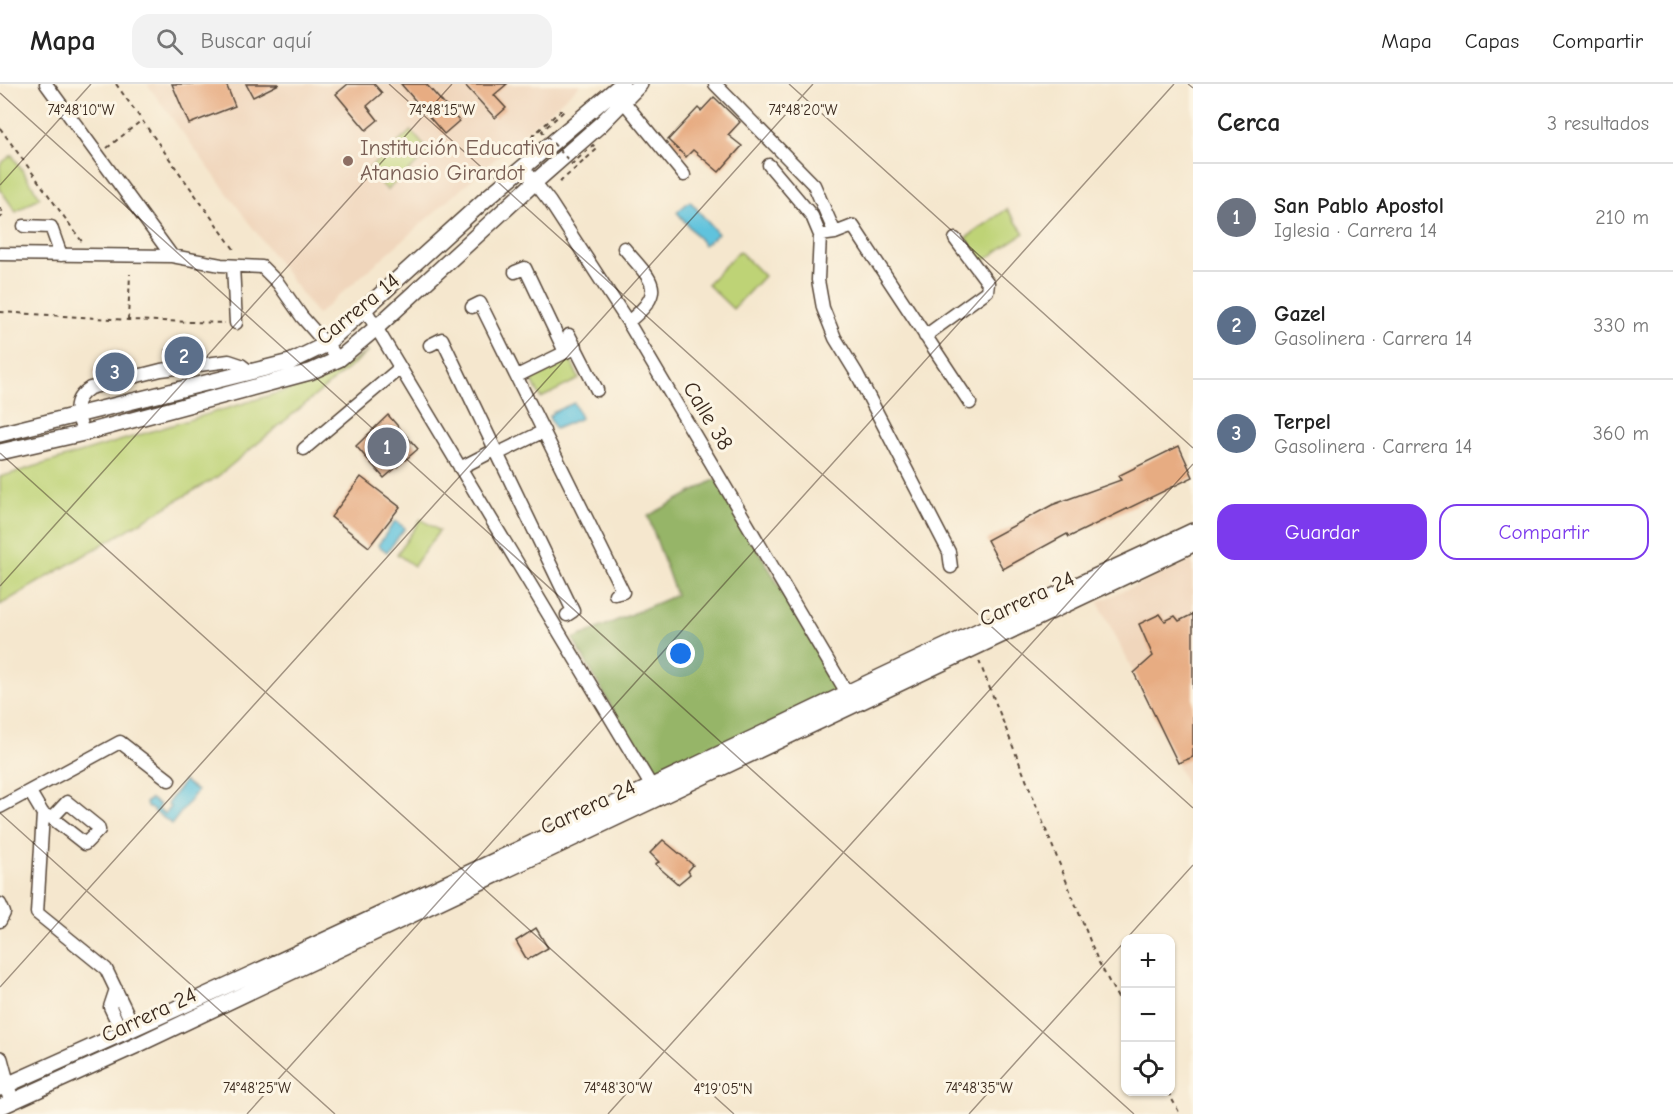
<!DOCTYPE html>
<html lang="es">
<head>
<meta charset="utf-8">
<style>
  :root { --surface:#fff; --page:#f2f2f2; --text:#222; --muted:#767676; --line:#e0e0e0; --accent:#7c3aed }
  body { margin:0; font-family:"Comic Neue",sans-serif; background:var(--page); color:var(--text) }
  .controls { position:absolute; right:18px; bottom:18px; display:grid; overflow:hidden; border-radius:12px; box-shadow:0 2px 4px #0004 }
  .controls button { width:54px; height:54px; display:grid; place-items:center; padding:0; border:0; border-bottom:2px solid var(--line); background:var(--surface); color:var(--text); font:30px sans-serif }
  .you { position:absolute; left:681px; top:570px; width:21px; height:21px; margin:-15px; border:4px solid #fff; border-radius:50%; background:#1a73e8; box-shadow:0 0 0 9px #1a73e833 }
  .badge { display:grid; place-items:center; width:39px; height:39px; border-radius:50%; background:var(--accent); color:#fff; font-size:20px; font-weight:700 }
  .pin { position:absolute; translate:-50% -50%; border:3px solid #fff; box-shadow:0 2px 6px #0006 }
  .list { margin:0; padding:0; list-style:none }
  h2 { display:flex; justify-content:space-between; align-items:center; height:78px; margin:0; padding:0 24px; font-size:26px }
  h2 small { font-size:20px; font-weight:400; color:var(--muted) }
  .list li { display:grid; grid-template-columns:39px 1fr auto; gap:18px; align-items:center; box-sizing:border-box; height:108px; padding:0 24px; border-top:2px solid var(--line) }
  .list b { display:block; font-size:22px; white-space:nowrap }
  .list p { margin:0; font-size:20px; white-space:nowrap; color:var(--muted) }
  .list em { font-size:20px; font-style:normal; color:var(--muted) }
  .actions { display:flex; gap:12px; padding:18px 24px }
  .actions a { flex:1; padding:14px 0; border:2px solid var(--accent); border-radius:18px; text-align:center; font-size:21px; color:var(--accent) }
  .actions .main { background:var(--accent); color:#fff }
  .icon { flex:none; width:33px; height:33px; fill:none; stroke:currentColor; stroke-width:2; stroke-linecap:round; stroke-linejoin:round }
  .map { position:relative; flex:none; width:1193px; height:1030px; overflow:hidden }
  header { display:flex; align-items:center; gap:36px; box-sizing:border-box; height:84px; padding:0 30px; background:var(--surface); border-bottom:2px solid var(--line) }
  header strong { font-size:28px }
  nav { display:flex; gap:33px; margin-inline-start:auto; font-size:21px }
  .search { width:420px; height:54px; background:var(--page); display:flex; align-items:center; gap:15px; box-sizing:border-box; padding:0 21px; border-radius:18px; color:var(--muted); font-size:22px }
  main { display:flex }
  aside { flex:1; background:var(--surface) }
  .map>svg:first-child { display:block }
  .built { fill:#f0d6bc }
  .green { fill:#bed376; stroke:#7c7e4a; stroke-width:1.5 }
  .forest { fill:#96b567; stroke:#687042; stroke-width:1.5 }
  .water { fill:#60c3dd; stroke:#4e767e; stroke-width:1.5 }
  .building { fill:#e7ac82 }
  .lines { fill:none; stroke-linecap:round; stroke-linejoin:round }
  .minor-casing { stroke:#574638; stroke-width:15 }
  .major-casing { stroke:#574638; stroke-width:18 }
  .path { stroke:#574638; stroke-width:2; stroke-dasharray:4.5 4.5; stroke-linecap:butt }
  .minor { stroke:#fff; stroke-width:12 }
  .major { stroke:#fff; stroke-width:15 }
  .path-bridge { stroke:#574638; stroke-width:2; stroke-dasharray:4.5 4.5; stroke-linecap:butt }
  .ticks { fill:none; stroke:#3b2a1e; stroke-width:1.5; stroke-opacity:0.45 }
  .education-dot { fill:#8d6e63; stroke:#fcf5e5; stroke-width:2 }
  .labels { text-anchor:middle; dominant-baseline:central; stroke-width:6; stroke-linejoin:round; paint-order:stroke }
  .education-label { font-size:22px; fill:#785e54; stroke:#fcf5e5; text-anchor:start }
  .street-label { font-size:22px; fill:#3b2a1e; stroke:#fcf5e5 }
  .ticks-label { font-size:15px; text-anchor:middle; fill:#3b2a1e; stroke:#fcf5e5; stroke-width:6; stroke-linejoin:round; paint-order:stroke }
</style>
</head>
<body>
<header>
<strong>Mapa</strong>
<div class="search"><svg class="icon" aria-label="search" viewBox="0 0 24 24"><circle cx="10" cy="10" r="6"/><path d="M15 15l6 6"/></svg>Buscar aquí</div>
<nav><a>Mapa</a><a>Capas</a><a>Compartir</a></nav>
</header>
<main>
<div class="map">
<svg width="1193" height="1030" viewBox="0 0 1193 1030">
  <rect width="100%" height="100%" fill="#fcf5e5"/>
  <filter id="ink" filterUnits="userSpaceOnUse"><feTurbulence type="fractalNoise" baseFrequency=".0167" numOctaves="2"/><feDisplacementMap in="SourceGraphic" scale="12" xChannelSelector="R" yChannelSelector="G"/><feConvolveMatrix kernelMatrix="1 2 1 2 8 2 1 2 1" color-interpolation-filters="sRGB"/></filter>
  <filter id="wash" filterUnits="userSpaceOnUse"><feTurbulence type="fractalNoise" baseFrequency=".008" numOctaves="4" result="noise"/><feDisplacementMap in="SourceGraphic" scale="24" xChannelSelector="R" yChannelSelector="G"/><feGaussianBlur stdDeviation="1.35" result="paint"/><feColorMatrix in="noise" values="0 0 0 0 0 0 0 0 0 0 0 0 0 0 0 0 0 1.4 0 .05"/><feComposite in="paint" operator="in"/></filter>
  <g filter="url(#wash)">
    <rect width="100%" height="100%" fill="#f5e7ce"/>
    <!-- built -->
    <path class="built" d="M147 0H581L317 231Z
      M1193 476V715L1134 589 1098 518Z"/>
    <!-- green -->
    <path class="green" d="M411 47 430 68 387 106 368 85Z
      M12 71 40 113 16 128 0 105V80Z
      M1007 125 1024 149 983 177 966 154Z
      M739 167 764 192 733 225 707 200Z
      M369 267 217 393 0 521V393L324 295Z
      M570 275 579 295 541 314 531 294Z
      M421 435 439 447 414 482 397 470Z"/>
    <!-- forest -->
    <path class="forest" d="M716 395 841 606 653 696 573 555 676 511 648 432Z"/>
    <!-- water -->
    <path class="water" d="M690 117 718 150 704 161 677 128Z
      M574 319 581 334 555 345 549 333 553 328Z
      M395 437 405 444 387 468 378 461Z
      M184 697 197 707 172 740 147 722 146 718 151 715 160 721 157 725 165 730 170 723 168 719Z"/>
    <g id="blocks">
      <!-- building -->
      <path class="building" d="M172 0H226L235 22 189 40Z
        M246 0H279L253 13Z
        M348 0H374L382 9 367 22 378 36 366 46 336 10Z
        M401 0H426L459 37 444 50Z
        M464 0H507L494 11 506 24 495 34Z
        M714 13 740 38 728 51 742 62 719 88 693 66 686 73 668 56 698 24 701 27Z
        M201 264V272L167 277 166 266Z
        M133 277 134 284 96 294 94 286Z
        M388 331 418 365 384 394 356 362Z
        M1179 362 1193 393 1069 453 1067 450 1003 485 987 456 1052 421 1121 396 1118 392Z
        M361 393 400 423 369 463 331 433Z
        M1160 530 1165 537 1175 532 1179 537 1193 530V673L1178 679 1134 589 1153 572 1139 540Z
        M663 756 693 781 688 787 690 790 678 800 655 780 659 778 650 769Z
        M536 844 548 864 527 876 516 857Z"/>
    </g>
  </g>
  <g filter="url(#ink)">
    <use href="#blocks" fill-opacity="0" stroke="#574638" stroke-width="1.5"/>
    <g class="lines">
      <!-- minor casing -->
      <g class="minor-casing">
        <path id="minor" d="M46 0 172 172
          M715 0 814 101 835 149
          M619 12 684 91
          M769 81 812 132 820 151 818 196 823 224 835 254 857 290 949 468 951 483
          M523 83 550 118 628 238 847 609
          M24 142 51 143 61 171
          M820 151 835 149 853 142 970 319
          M624 164C651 197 669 205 628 238
          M0 170 172 172 221 181 262 183 278 199 302 233 339 275
          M233 182 236 239
          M515 188 525 184 565 268
          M472 223 480 219 623 508 615 510
          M365 225 652 703
          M569 251 597 306
          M925 252 987 207 988 199 955 155
          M430 261 442 255 573 527 567 531
          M517 292 576 263
          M84 349C76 330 70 317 90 304L161 286 229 277 241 281 250 288
          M304 365 400 284
          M497 370 544 347
          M460 384 495 366
          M30 708 43 730 37 829 106 885 130 935 128 948
          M0 723 120 658 169 696
          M43 730 52 734 85 760 99 746 98 743 67 718 52 734
          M0 820 4 829 0 837
          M116 905 110 923 118 940 128 948"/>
      </g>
      <!-- major casing -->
      <g class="major-casing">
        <path id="major" d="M0 350 290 278 325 261 488 113 622 0
          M0 368 84 349 310 288 339 275 376 244 535 98 601 40 640 0
          M0 975 9 1009
          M0 1004C284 878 565 744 845 610 961 554 1077 502 1193 447
          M0 1023 135 962 1193 460"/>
      </g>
      <!-- path -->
      <path class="path" d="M116 0 236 168
        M0 44 83 159
        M107 64 142 36
        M0 124 4 130 0 134
        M0 228 128 236 225 239
        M128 236 130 190
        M979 577 1098 877 1126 929
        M1168 1008 1180 1030"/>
      <!-- minor -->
      <use href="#minor" class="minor"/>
      <!-- major -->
      <use href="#major" class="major"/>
      <!-- path-bridge -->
      <path class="path-bridge" d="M525 59 562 25 564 27 542 47 572 80 593 61 597 65 560 98"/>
    </g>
  </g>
  <!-- ticks -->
  <path class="ticks" d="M389 0 1193 724M789 0 1193 364M1188 0 1193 4M0 9 1134 1030M0 101 91 0M0 369 734 1030M0 502 452 0M0 729 335 1030M1127 854 1193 781M0 903 813 0M247 1030 1174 0M608 1030 1193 380M969 1030 1126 856"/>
  <!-- markers -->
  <circle class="education-dot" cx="348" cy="77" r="6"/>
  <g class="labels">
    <!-- education labels -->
    <g class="education-label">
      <text x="360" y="64">Institución Educativa<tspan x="360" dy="25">Atanasio Girardot</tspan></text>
    </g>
    <!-- street labels -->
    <g class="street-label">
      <text transform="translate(358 225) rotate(-39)">Carrera 14</text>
      <text transform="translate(708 332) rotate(59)">Calle 38</text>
      <text transform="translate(1027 515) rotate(-25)">Carrera 24</text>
      <text transform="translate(588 723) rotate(-25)">Carrera 24</text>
      <text transform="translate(149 931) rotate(-25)">Carrera 24</text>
    </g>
  </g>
  <g class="ticks-label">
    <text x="81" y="31">74°48'10"W</text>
    <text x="442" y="31">74°48'15"W</text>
    <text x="803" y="31">74°48'20"W</text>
    <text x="257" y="1009">74°48'25"W</text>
    <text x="618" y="1009">74°48'30"W</text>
    <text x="979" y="1009">74°48'35"W</text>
    <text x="723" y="1010">4°19'05"N</text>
  </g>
</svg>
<div class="controls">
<button>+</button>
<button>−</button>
<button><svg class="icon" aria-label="locate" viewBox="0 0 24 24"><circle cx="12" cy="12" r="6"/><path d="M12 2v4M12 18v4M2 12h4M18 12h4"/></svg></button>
</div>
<div class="you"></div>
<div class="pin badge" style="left:387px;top:363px;background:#6b7280">1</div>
<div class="pin badge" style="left:184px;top:272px;background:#5c6f8a">2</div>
<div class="pin badge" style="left:115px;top:288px;background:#5c6f8a">3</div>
</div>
<aside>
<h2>Cerca<small>3 resultados</small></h2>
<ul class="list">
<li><span class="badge" style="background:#6b7280">1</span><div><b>San Pablo Apostol</b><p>Iglesia · Carrera 14</p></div><em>210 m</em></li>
<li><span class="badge" style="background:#5c6f8a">2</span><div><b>Gazel</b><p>Gasolinera · Carrera 14</p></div><em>330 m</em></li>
<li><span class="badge" style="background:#5c6f8a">3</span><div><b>Terpel</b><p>Gasolinera · Carrera 14</p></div><em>360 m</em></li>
</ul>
<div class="actions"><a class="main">Guardar</a><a>Compartir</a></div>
</aside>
</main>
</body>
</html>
